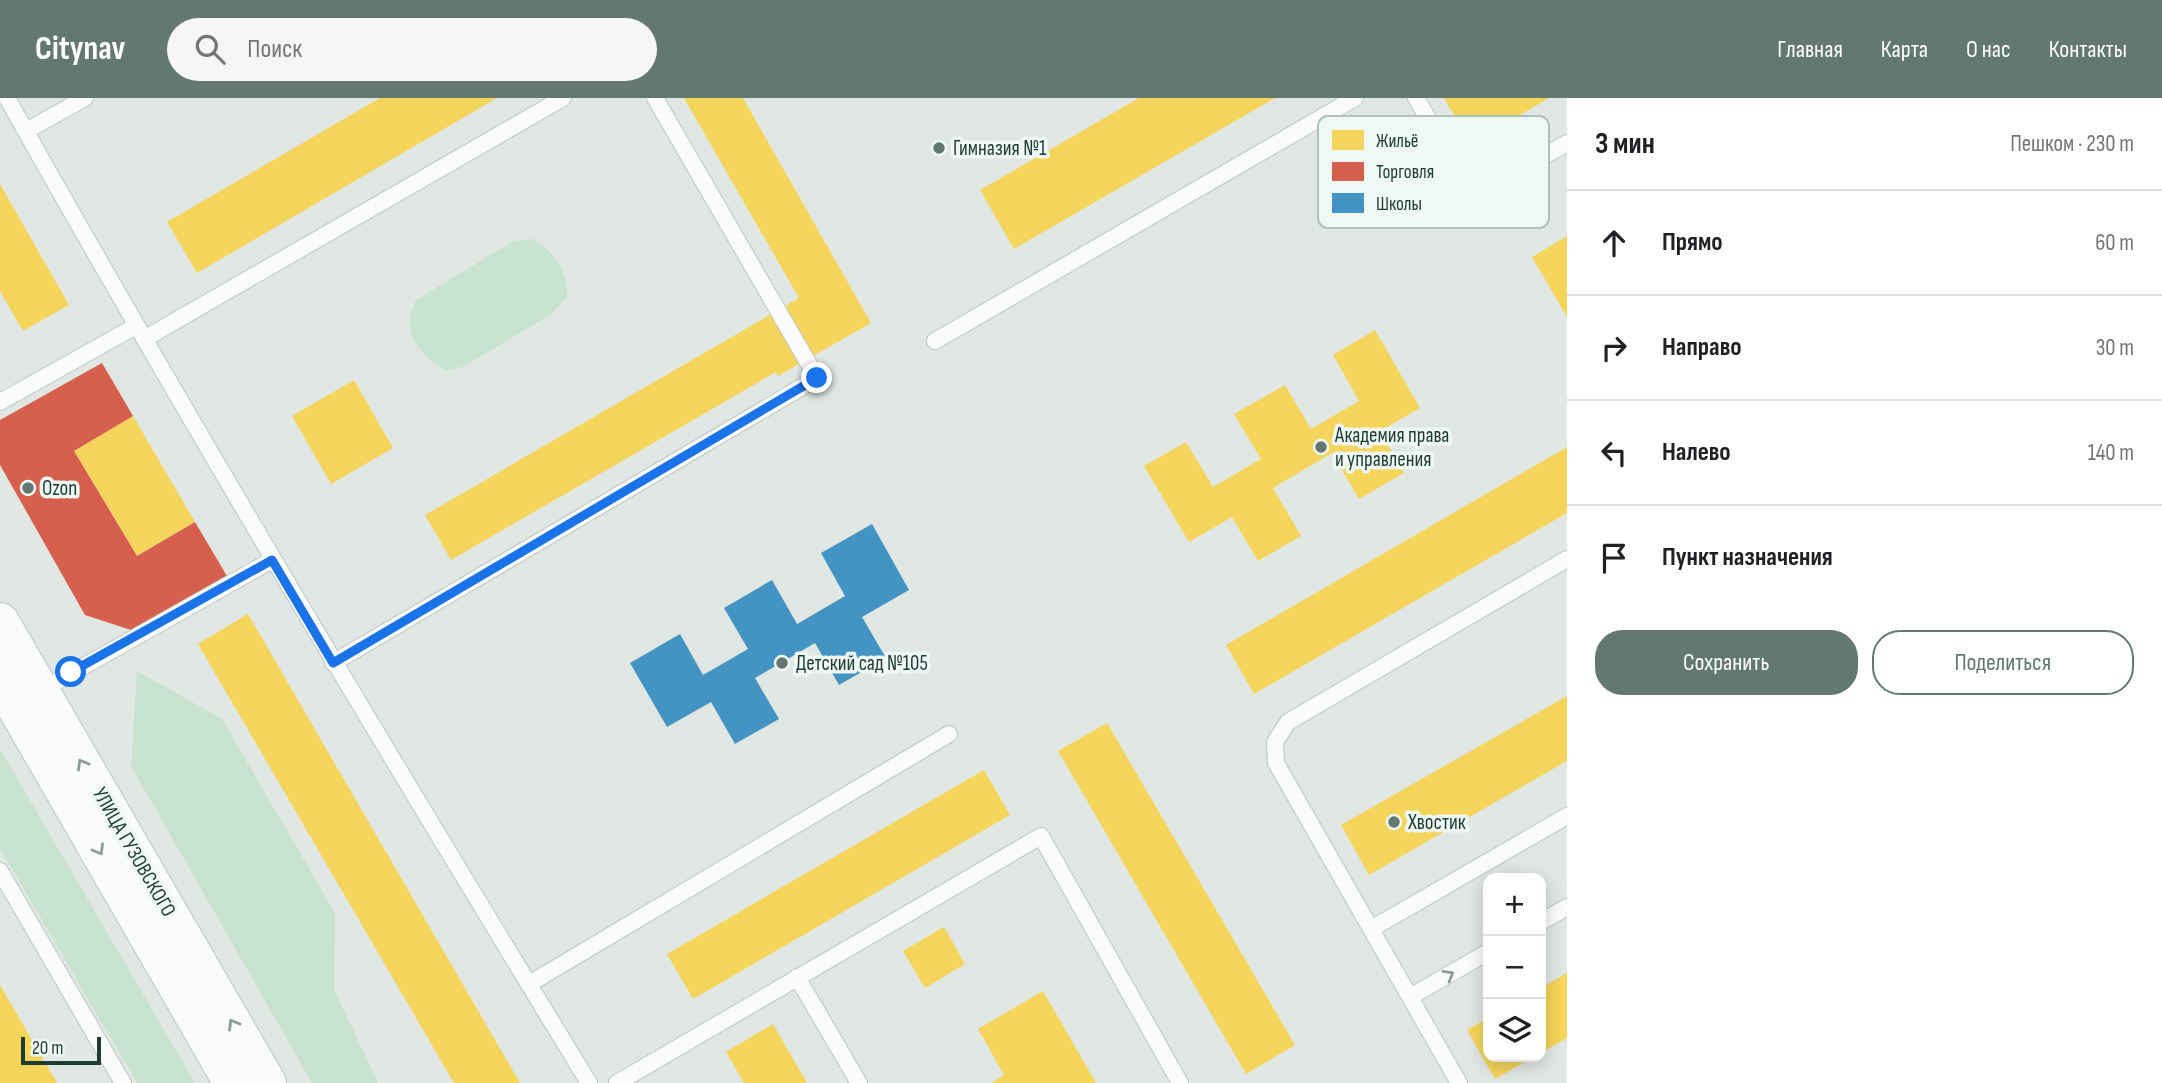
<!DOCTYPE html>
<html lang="ru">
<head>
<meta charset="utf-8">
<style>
  :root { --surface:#fff; --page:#f6f6f6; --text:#202124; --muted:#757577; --line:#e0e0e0; --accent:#627870 }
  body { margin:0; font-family:"Sofia Sans Condensed",sans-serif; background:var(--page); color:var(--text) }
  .controls { position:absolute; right:21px; bottom:21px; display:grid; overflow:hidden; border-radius:14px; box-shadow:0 4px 18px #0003 }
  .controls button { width:63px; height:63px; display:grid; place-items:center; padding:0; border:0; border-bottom:2px solid var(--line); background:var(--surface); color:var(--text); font:35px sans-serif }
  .scale { position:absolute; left:21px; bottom:18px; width:80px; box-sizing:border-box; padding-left:7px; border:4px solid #1e3c32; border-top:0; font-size:19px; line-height:24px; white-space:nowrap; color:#1e3c32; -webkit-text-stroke:5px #eff8f3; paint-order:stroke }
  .stop { position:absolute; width:21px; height:21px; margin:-16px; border:5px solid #1a73e8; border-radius:50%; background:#fff }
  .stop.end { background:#1a73e8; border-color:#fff; box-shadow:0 2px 7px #0008 }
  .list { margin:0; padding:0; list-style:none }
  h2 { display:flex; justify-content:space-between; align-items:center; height:91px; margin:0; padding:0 28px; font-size:30px }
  h2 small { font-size:23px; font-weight:400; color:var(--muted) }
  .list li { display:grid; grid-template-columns:46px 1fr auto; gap:21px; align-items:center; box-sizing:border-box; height:105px; padding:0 28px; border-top:2px solid var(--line) }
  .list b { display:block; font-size:26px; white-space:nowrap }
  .list em { font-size:23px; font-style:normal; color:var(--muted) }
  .actions { display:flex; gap:14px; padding:21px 28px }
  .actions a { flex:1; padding:16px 0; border:2px solid var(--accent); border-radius:28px; text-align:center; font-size:24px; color:var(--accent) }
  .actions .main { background:var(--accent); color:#fff }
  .icon { flex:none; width:38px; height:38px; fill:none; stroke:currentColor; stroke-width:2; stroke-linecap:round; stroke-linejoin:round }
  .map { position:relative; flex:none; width:1567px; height:985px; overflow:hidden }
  header { display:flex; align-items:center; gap:42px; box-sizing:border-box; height:98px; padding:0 35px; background:var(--accent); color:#fff }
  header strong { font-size:33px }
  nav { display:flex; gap:38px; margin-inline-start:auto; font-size:24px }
  .search { width:490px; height:63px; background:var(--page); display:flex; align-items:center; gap:18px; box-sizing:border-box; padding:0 24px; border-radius:38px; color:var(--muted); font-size:26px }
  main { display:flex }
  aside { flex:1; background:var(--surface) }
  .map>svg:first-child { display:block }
  .green { fill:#c8e3cf }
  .homes { fill:#f6d55c }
  .shops { fill:#d6604d }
  .schools { fill:#4393c3 }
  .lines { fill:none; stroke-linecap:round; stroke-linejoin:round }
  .service-casing { stroke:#bec5c1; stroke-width:18 }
  .secondary-casing { stroke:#bdc6c2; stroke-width:40 }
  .service { stroke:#fafcfb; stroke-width:16 }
  .secondary { stroke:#fafcfb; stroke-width:38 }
  .oneway { stroke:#8c9c96 }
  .route { stroke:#1a73e8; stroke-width:9 }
  .poi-dot { fill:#627870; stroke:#eff8f3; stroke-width:2.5 }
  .labels { text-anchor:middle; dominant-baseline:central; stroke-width:7; stroke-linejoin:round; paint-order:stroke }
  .poi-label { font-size:21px; fill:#1e3c32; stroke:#eff8f3; text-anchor:start }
  .street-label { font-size:21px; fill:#1e3c32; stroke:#eff8f3 }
  .key { fill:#eff8f3; stroke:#b0c0b9; stroke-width:2 }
  .key-label { font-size:19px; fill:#1e3c32 }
</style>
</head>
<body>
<header>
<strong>Citynav</strong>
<div class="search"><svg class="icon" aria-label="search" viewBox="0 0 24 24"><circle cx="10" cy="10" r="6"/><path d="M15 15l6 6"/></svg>Поиск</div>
<nav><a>Главная</a><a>Карта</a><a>О нас</a><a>Контакты</a></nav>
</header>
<main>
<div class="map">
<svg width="1567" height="985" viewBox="0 0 1567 985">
  <rect width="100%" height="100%" fill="#e1e8e4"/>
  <!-- green -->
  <path class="green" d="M532 141C556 156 566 169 567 198L553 215 463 269 445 272C418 256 400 232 416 202L514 143Z
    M137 573 222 621 335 815 334 891 378 985H312L131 668Z
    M0 651 195 985H137L0 750Z"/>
  <!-- homes -->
  <path class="homes" d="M380 0H497L197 175 167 124Z
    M684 0H743L871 225 778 278 776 274 451 462 425 417 799 200Z
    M1139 0H1275L1014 151 980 92Z
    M1444 0H1549L1471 46Z
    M0 86 69 207 23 233 0 193Z
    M1567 138V219L1532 159Z
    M1375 232 1420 310 1380 333 1404 375 1359 401 1332 355 1273 390 1301 438 1258 463 1232 419 1189 444 1144 368 1186 344 1213 389 1261 361 1234 316 1285 287 1311 331 1359 303 1333 257Z
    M354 282 393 350 331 386 292 318Z
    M133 318 195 424 137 458 74 353Z
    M1567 349V415L1254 596 1226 547Z
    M248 516 520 985H454L198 546Z
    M1567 598V663L1369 777 1341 727Z
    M1107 625 1295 947 1246 976 1058 653Z
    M984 672 1010 717 693 901 667 856Z
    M944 829 965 866 925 890 903 853Z
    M1567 875V940L1541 955V890Z
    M0 887 57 985H0Z
    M1043 893 1096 985H991L1004 977 978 931Z
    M1488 920V959H1534L1495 981 1467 932Z
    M773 926 807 985H744L726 954Z"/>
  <!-- shops -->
  <path class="shops" d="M102 265 133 318 74 353 137 458 195 424 227 478 134 533 85 517 0 367V322Z"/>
  <!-- schools -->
  <path class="schools" d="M872 426 909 492 862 519 886 560 839 587 815 545 755 580 779 621 735 646 711 604 667 629 630 565 680 536 703 577 748 551 724 510 772 482 797 526 845 498 821 455Z"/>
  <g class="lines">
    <!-- service casing -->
    <g class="service-casing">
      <path id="service" d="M7 0C194 333 390 659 589 985
        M1416 0 1465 84 1474 93 1488 90 1567 45
        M26 33 85 0
        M144 241 563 0
        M935 243 1355 0
        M0 304 136 228
        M333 565 817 280 655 0
        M40 593 272 462
        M0 773 123 985
        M1541 824 1567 809
        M1371 831 1567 718
        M797 879 859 985
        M529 886 949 636
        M1410 899 1488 854
        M617 985 1041 738 1180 985
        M1459 985 1276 665 1275 644 1288 624 1567 461"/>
    </g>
    <!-- secondary casing -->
    <g class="secondary-casing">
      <path id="secondary" d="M0 524 267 985
        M0 581 233 985"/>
    </g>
    <!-- service -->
    <use href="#service" class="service"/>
    <!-- secondary -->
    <use href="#secondary" class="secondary"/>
  </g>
  <!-- one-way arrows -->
  <defs><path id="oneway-chevron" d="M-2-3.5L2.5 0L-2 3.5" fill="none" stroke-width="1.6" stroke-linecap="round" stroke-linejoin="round" transform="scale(1.75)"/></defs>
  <g class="oneway">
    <use href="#oneway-chevron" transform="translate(82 666) rotate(-120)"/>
    <use href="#oneway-chevron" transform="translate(99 752) rotate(60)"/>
    <use href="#oneway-chevron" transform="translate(1449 877) rotate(-30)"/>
    <use href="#oneway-chevron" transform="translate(233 926) rotate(-120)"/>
  </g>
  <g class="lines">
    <!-- route -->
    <path class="route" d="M71 574 272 462 333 565 817 280"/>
  </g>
  <!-- markers -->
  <g class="poi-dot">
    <circle cx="939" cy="50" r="7"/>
    <circle cx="1321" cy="349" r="7"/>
    <circle cx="28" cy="390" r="7"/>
    <circle cx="782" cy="565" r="7"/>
    <circle cx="1394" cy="724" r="7"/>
  </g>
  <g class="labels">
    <!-- poi labels -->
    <g class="poi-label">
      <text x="953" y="50">Гимназия №1</text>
      <text x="1335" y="337">Академия права<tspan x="1335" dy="24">и управления</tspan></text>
      <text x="42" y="390">Ozon</text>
      <text x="796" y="565">Детский сад №105</text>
      <text x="1408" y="724">Хвостик</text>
    </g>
    <!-- street labels -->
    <g class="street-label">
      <text transform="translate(134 754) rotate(60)">УЛИЦА ГУЗОВСКОГО</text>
    </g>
  </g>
  <!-- legend -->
  <rect x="1318" y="18" width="231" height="112" rx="10" class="key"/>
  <rect x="1332" y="32" width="32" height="20" fill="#f6d55c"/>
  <rect x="1332" y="64" width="32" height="19" fill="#d6604d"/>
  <rect x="1332" y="95" width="32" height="20" fill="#4393c3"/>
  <g class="key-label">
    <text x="1376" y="49">Жильё</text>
    <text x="1376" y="80">Торговля</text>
    <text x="1376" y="112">Школы</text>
  </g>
</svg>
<div class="controls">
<button>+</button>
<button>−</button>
<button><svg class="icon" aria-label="layers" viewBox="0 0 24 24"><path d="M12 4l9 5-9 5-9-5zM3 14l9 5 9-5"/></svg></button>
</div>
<div class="scale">20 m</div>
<div class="stop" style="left:71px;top:574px"></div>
<div class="stop end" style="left:817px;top:280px"></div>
</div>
<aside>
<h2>3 мин<small>Пешком · 230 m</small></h2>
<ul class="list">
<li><svg class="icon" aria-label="ahead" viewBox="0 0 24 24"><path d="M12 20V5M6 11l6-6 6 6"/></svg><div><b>Прямо</b></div><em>60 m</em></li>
<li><svg class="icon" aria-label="right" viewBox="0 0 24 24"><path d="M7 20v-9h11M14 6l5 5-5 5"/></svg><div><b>Направо</b></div><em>30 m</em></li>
<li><svg class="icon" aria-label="left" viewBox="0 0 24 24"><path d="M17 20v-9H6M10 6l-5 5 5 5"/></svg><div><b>Налево</b></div><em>140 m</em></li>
<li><svg class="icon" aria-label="arrive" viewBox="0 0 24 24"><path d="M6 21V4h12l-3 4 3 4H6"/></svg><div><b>Пункт назначения</b></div></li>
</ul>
<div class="actions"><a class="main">Сохранить</a><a>Поделиться</a></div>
</aside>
</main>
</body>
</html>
